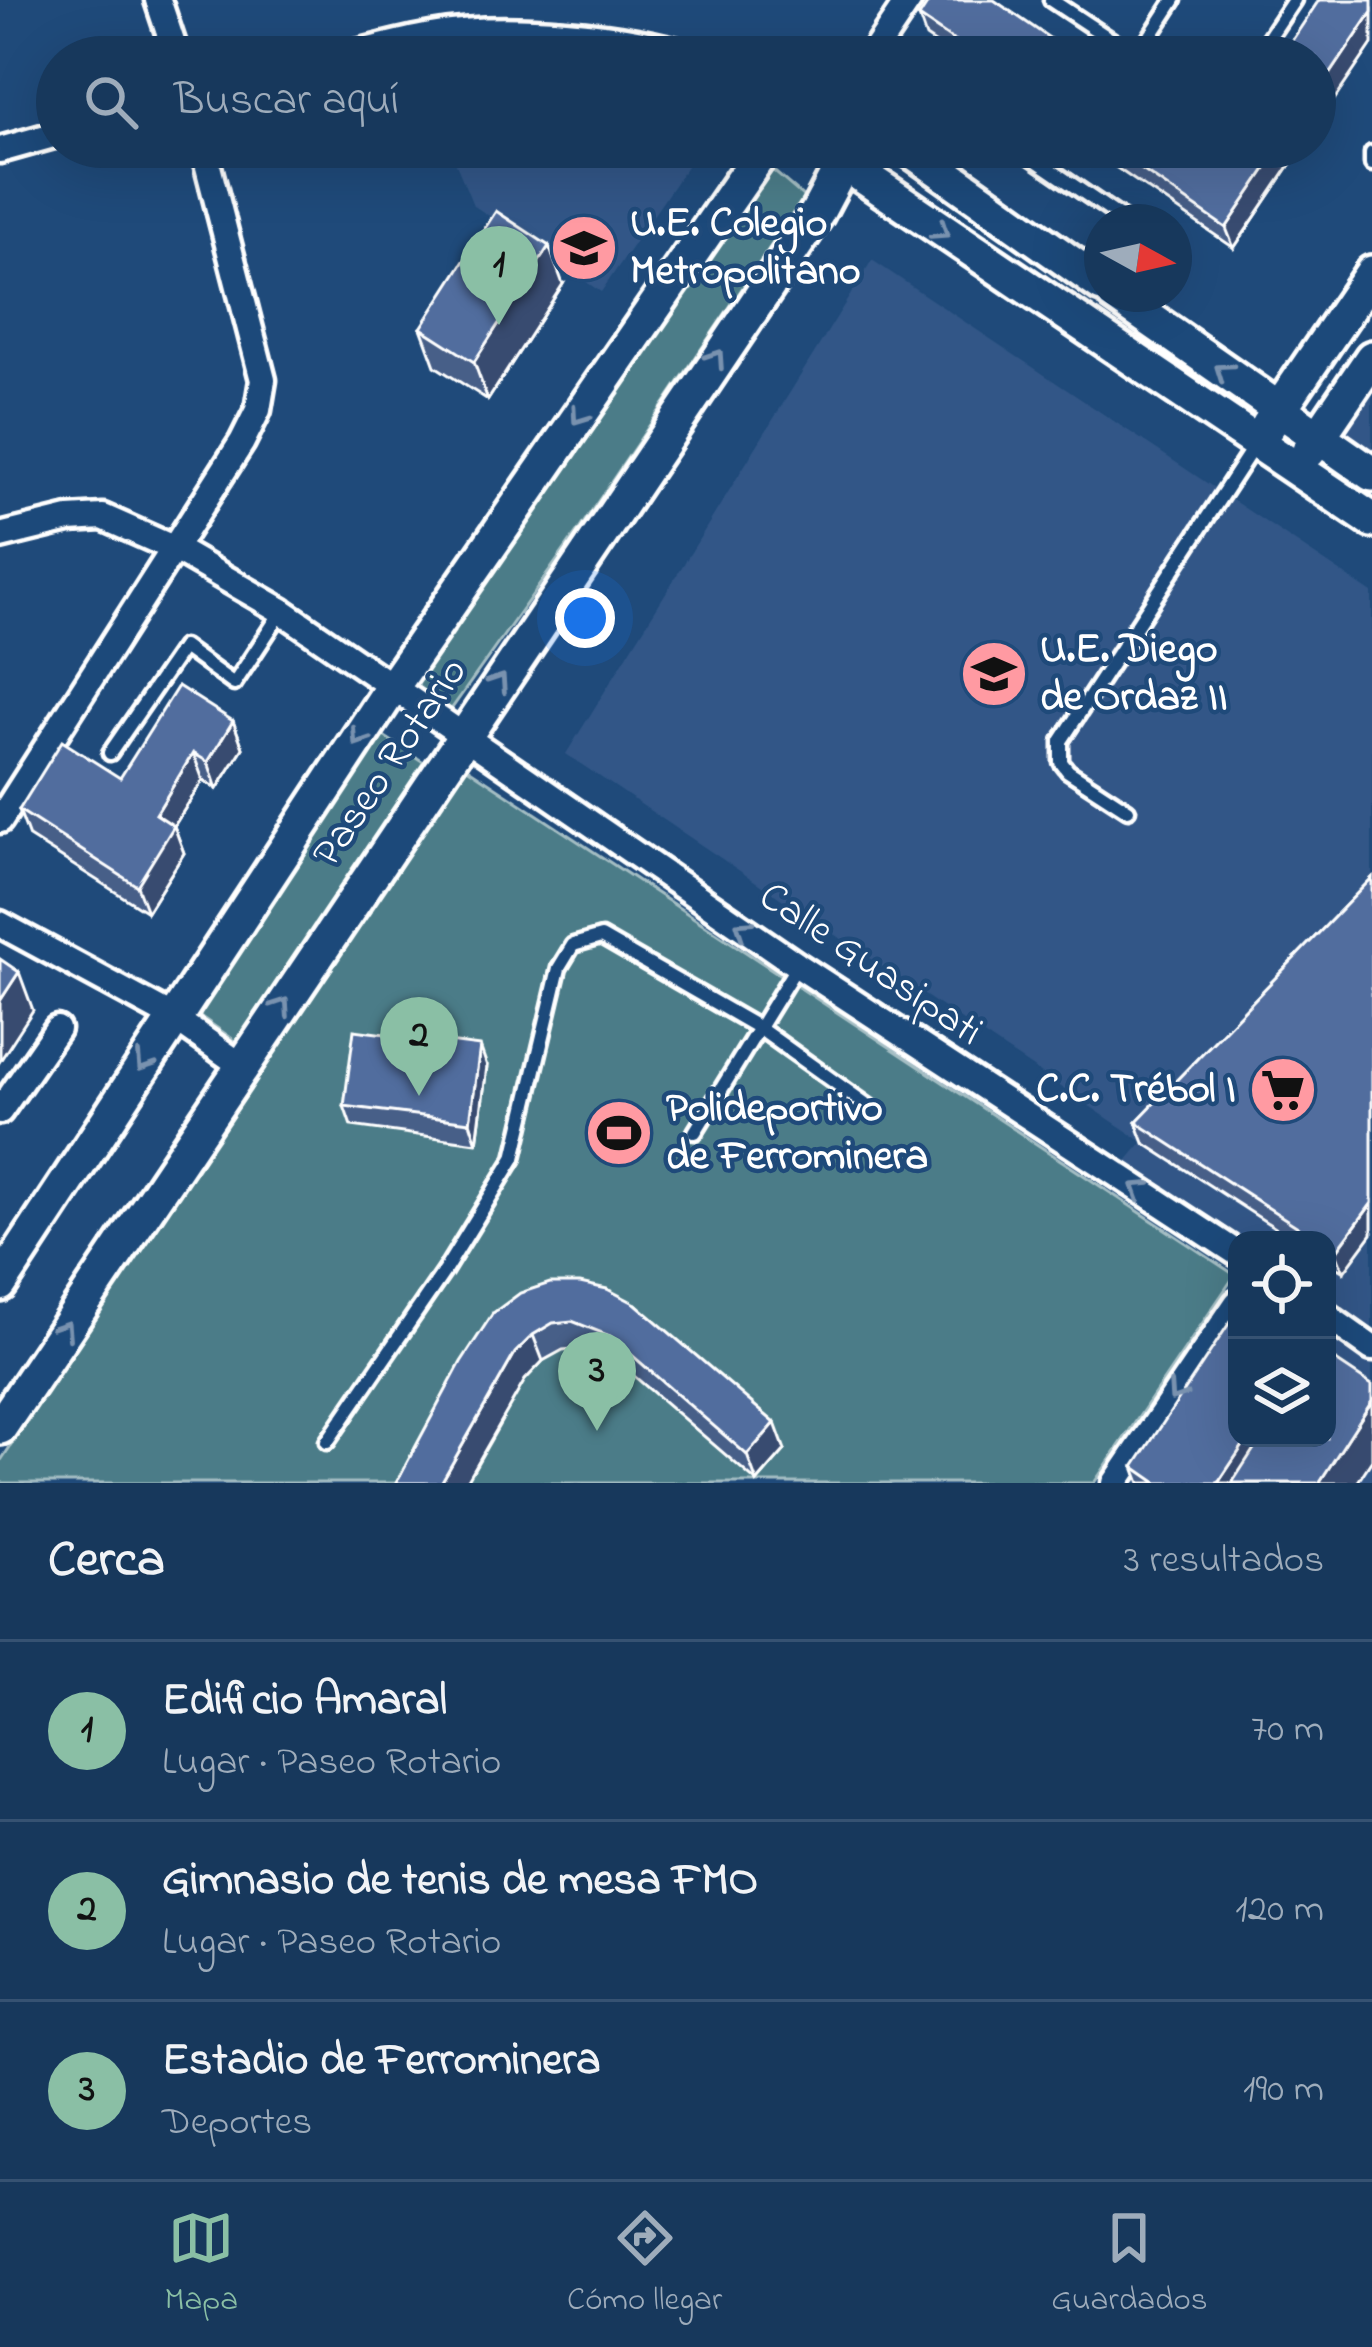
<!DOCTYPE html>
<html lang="es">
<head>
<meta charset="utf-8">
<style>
  :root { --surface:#17385c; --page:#244365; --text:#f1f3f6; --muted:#9eacbb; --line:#365272; --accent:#8abfa5 }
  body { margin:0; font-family:"Indie Flower",sans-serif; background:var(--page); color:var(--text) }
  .controls { position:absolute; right:36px; bottom:36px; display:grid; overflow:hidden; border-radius:24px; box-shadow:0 12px 48px #0002 }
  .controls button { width:108px; height:108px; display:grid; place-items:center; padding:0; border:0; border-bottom:3px solid var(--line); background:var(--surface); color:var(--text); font:60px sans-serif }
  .compass { position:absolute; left:1084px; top:204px; width:108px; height:108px; border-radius:50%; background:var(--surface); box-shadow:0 12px 48px #0002; rotate:98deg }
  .you { position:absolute; left:585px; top:618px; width:42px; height:42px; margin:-30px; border:9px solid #fff; border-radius:50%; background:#1a73e8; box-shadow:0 0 0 18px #1a73e833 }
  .badge { display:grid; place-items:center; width:78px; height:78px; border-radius:50%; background:var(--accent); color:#111; font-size:39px; font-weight:700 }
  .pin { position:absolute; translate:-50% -99px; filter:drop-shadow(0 3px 6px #0008) }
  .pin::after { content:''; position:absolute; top:63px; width:42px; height:36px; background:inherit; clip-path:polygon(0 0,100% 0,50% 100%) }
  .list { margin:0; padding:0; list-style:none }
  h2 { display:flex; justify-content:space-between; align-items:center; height:156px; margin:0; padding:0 48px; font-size:51px }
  h2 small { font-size:39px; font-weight:400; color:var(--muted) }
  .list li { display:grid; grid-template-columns:78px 1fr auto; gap:36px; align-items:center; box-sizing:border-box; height:180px; padding:0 48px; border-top:3px solid var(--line) }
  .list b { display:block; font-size:45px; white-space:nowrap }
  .list p { margin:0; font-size:39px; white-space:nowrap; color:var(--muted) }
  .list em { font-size:39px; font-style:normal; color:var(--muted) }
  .icon { flex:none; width:66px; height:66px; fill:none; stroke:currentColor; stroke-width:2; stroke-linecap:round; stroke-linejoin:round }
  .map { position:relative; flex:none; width:1372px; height:1483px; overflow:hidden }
  .search { position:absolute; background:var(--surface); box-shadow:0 12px 48px #0002; left:36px; right:36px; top:36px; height:132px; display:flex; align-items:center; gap:30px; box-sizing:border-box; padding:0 42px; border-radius:66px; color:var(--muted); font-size:45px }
  .sheet { height:696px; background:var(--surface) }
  nav { display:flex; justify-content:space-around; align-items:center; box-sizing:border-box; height:168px; border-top:3px solid var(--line); background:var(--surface); font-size:33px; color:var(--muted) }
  nav a { display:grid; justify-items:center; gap:6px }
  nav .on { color:var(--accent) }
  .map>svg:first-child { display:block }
  .built { fill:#325787 }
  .green { fill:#4b7c88; stroke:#a5bec4; stroke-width:3 }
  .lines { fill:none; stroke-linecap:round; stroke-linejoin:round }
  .lane-casing { stroke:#fff; stroke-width:21 }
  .street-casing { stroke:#fff; stroke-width:33 }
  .secondary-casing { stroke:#fff; stroke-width:42 }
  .lane { stroke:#1f4a7a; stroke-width:12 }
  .street { stroke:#1f4a7a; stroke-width:24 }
  .secondary { stroke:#1f4a7a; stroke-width:33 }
  .wall { fill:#465e88; stroke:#fff; stroke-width:3 }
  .shaded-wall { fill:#394c6f; stroke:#fff; stroke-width:3 }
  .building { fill:#516d9e; stroke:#fff; stroke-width:3 }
  .oneway { stroke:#7992af }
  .labels { text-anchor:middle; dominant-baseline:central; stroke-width:9; stroke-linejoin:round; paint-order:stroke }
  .poi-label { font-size:42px; font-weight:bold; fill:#fff; stroke:#1f4a7a; text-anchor:start }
  .street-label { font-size:42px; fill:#fff; stroke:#1f4a7a }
</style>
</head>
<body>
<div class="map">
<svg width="1372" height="1483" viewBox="0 0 1372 1483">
  <rect width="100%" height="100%" fill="#1f4a7a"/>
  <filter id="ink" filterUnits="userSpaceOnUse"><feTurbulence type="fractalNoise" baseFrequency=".00833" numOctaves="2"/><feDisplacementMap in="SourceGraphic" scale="24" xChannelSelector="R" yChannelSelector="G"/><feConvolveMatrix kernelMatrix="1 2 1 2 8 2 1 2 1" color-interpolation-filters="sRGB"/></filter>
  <g filter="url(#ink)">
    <!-- built -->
    <path class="built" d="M449 147H690V153L687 166 601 292 473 205Z
      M872 260 1372 593V1483H1115L1237 1303V1438H1327V1240H1237L1116 1174 1143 1142 566 754Z
      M1372 358V474L1319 437Z"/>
    <!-- green -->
    <path class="green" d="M770 168 804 197 580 528 450 711 412 689Z
      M379 733 425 763 237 1042 194 1012Z
      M464 766 1235 1275 1094 1483H0V1462Z"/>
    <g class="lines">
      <!-- lane casing -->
      <g class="lane-casing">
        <path id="lane" d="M1051 0 1137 57 1174 0
          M1256 57 1294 0
          M1017 147 1127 222
          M1372 153V164
          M924 154 951 147
          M110 753 183 647 234 684 282 611
          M1128 810 1068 771 1061 762V741L1256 443
          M695 1132 797 966
          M327 1442 445 1270 514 1158 559 968 573 945 601 937 759 1028 878 1113"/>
      </g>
      <!-- street casing -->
      <g class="street-casing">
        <path id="street" d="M158 0 177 57
          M341 57C371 50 401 41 431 36 504 23 627 34 697 57
          M866 57 874 52 909 0
          M0 150 57 134
          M0 536 69 519 103 517 175 549 282 611 797 965 1237 1253
          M0 820 242 442 258 410 263 380 203 147
          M0 924 174 1018 242 1066
          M0 1111 57 1029
          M1327 1316 1372 1348
          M1115 1483 1237 1303"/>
      </g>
      <!-- secondary casing -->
      <g class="secondary-casing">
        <path id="secondary" d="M820 147 1372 520
          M907 147 1102 285
          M1114 294 1372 474
          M1268 426 1372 273
          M1309 451 1372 358
          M0 1284 393 686 765 147
          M0 1427 817 213 852 147"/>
      </g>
      <!-- lane -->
      <use href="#lane" class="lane"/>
      <!-- street -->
      <use href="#street" class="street"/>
      <!-- secondary -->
      <use href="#secondary" class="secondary"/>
    </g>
    <!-- wall -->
    <path class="wall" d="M919 17 1077 57H955L926 37Z
      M1086 147H1302L1234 248Z
      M563 284 488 400 435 366 421 328Z
      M233 721 243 748 217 789 203 780 174 826 184 853 147 912 29 837 19 810 120 778Z
      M1372 878 1344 1272 1327 1262V1240H1294L1144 1143 1136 1122Z
      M487 1066 477 1143 351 1126 344 1106Z
      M636 1304 785 1450 757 1482 619 1363 582 1348 563 1350 543 1361 525 1380 493 1313Z
      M1134 1467 1357 1483H1140Z"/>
    <!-- shaded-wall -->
    <path class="shaded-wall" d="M1372 12V44L1315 128V97Z
      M1281 147H1302L1234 248 1226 228Z
      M549 246 563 284 488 400 474 362Z
      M233 721 243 748 217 789 208 762Z
      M193 753 203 780 174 826 184 853 147 912 137 886 156 814Z
      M19 972 33 1010 0 1061V1001Z
      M480 1046 487 1066 477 1143 470 1122Z
      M1372 1203V1234L1344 1272 1336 1252Z
      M533 1335 543 1361 525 1380 466 1483H441L515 1353Z
      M1372 1401V1460L1357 1483H1319Z
      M775 1423 785 1450 757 1482 747 1455Z
      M1248 1438H1269L1239 1483H1218Z"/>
    <!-- building -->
    <path class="building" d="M930 0H994L1077 57H978L919 17Z
      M1319 0H1372V12L1315 97V57H1281Z
      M1109 147H1281L1226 228Z
      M496 211 549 246 474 362 421 328Z
      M178 686 233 721 208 762 193 753 156 814 174 826 137 886 19 810 62 741 120 778Z
      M1372 878V1203L1336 1252 1327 1246V1240H1318L1136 1122Z
      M0 959 19 972 0 1001Z
      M354 1030 480 1046 470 1122 344 1106Z
      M550 1283H580L607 1289 636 1304 775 1423 747 1455 610 1336 572 1321 553 1323 533 1335 515 1353 441 1483H396L461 1362 493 1313 520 1293Z
      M1232 1319 1237 1322V1438H1248L1218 1483H1157L1134 1467Z
      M1327 1355 1372 1385V1401L1319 1483H1232L1261 1438H1327Z"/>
    <!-- one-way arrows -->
    <defs><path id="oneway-chevron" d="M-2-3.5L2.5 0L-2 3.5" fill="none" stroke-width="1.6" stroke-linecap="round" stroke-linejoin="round" transform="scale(3)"/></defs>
    <g class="oneway">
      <use href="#oneway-chevron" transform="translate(941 231) rotate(34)"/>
      <use href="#oneway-chevron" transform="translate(716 358) rotate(-56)"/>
      <use href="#oneway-chevron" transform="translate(1223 371) rotate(-145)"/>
      <use href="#oneway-chevron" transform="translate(579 416) rotate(125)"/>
      <use href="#oneway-chevron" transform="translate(499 682) rotate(-56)"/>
      <use href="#oneway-chevron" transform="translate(359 738) rotate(123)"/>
      <use href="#oneway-chevron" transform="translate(743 928) rotate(-146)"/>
      <use href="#oneway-chevron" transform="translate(282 1006) rotate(-56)"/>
      <use href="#oneway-chevron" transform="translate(144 1063) rotate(123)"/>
      <use href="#oneway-chevron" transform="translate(1139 1189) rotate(-147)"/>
      <use href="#oneway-chevron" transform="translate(64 1329) rotate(-57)"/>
      <use href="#oneway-chevron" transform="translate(1176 1393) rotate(124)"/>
    </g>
  </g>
  <!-- icons -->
  <defs>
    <g id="school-disc" transform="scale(3.45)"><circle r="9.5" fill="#ff9aa2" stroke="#1f4a7a"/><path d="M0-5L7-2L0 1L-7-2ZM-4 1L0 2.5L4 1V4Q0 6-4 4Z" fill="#111"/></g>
    <g id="supermarket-disc" transform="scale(3.45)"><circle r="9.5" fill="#ff9aa2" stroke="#1f4a7a"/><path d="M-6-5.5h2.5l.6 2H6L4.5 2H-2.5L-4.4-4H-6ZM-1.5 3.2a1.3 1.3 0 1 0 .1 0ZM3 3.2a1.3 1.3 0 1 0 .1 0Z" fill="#111"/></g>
    <g id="stadium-disc" transform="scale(3.45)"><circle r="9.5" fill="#ff9aa2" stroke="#1f4a7a"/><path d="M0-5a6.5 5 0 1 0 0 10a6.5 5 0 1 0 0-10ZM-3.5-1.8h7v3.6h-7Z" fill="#111"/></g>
  </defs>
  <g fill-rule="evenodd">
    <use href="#school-disc" x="584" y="248"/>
    <use href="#school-disc" x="994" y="674"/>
    <use href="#supermarket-disc" x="1283" y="1090"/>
    <use href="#stadium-disc" x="619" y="1133"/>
  </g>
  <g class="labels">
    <!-- poi labels -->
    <g class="poi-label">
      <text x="630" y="224">U.E. Colegio<tspan x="630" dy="48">Metropolitano</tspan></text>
      <text x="1040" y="650">U.E. Diego<tspan x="1040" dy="48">de Ordaz II</tspan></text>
      <text x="1236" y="1090" text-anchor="end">C.C. Trébol I</text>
      <text x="666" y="1109">Polideportivo<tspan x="666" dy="48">de Ferrominera</tspan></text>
    </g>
    <!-- street labels -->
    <g class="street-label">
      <text transform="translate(391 763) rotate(-56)">Paseo Rotario</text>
      <text transform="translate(870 965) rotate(34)">Calle Guasipati</text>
    </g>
  </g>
</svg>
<div class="controls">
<button><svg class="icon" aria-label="locate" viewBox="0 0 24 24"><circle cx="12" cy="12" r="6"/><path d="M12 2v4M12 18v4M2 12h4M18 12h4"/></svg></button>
<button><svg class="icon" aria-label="layers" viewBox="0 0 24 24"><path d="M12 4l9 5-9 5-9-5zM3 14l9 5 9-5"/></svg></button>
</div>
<svg class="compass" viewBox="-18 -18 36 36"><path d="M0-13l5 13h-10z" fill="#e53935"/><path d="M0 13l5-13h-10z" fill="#9eacbb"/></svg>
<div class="you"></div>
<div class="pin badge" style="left:499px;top:325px">1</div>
<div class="pin badge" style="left:419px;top:1096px">2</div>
<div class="pin badge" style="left:597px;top:1431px">3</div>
<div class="search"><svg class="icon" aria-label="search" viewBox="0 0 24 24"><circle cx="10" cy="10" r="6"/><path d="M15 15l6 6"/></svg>Buscar aquí</div>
</div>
<section class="sheet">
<h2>Cerca<small>3 resultados</small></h2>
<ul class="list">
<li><span class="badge">1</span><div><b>Edificio Amaral</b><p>Lugar · Paseo Rotario</p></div><em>70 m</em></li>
<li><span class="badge">2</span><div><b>Gimnasio de tenis de mesa FMO</b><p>Lugar · Paseo Rotario</p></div><em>120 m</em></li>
<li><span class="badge">3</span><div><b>Estadio de Ferrominera</b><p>Deportes</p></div><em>190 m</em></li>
</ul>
</section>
<nav>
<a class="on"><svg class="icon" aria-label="map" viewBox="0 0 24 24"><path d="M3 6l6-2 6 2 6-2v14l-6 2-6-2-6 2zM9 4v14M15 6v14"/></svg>Mapa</a>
<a><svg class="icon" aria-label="directions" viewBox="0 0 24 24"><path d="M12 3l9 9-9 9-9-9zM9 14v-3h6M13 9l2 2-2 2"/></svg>Cómo llegar</a>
<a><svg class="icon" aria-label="saved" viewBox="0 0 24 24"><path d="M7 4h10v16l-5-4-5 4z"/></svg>Guardados</a>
</nav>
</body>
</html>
